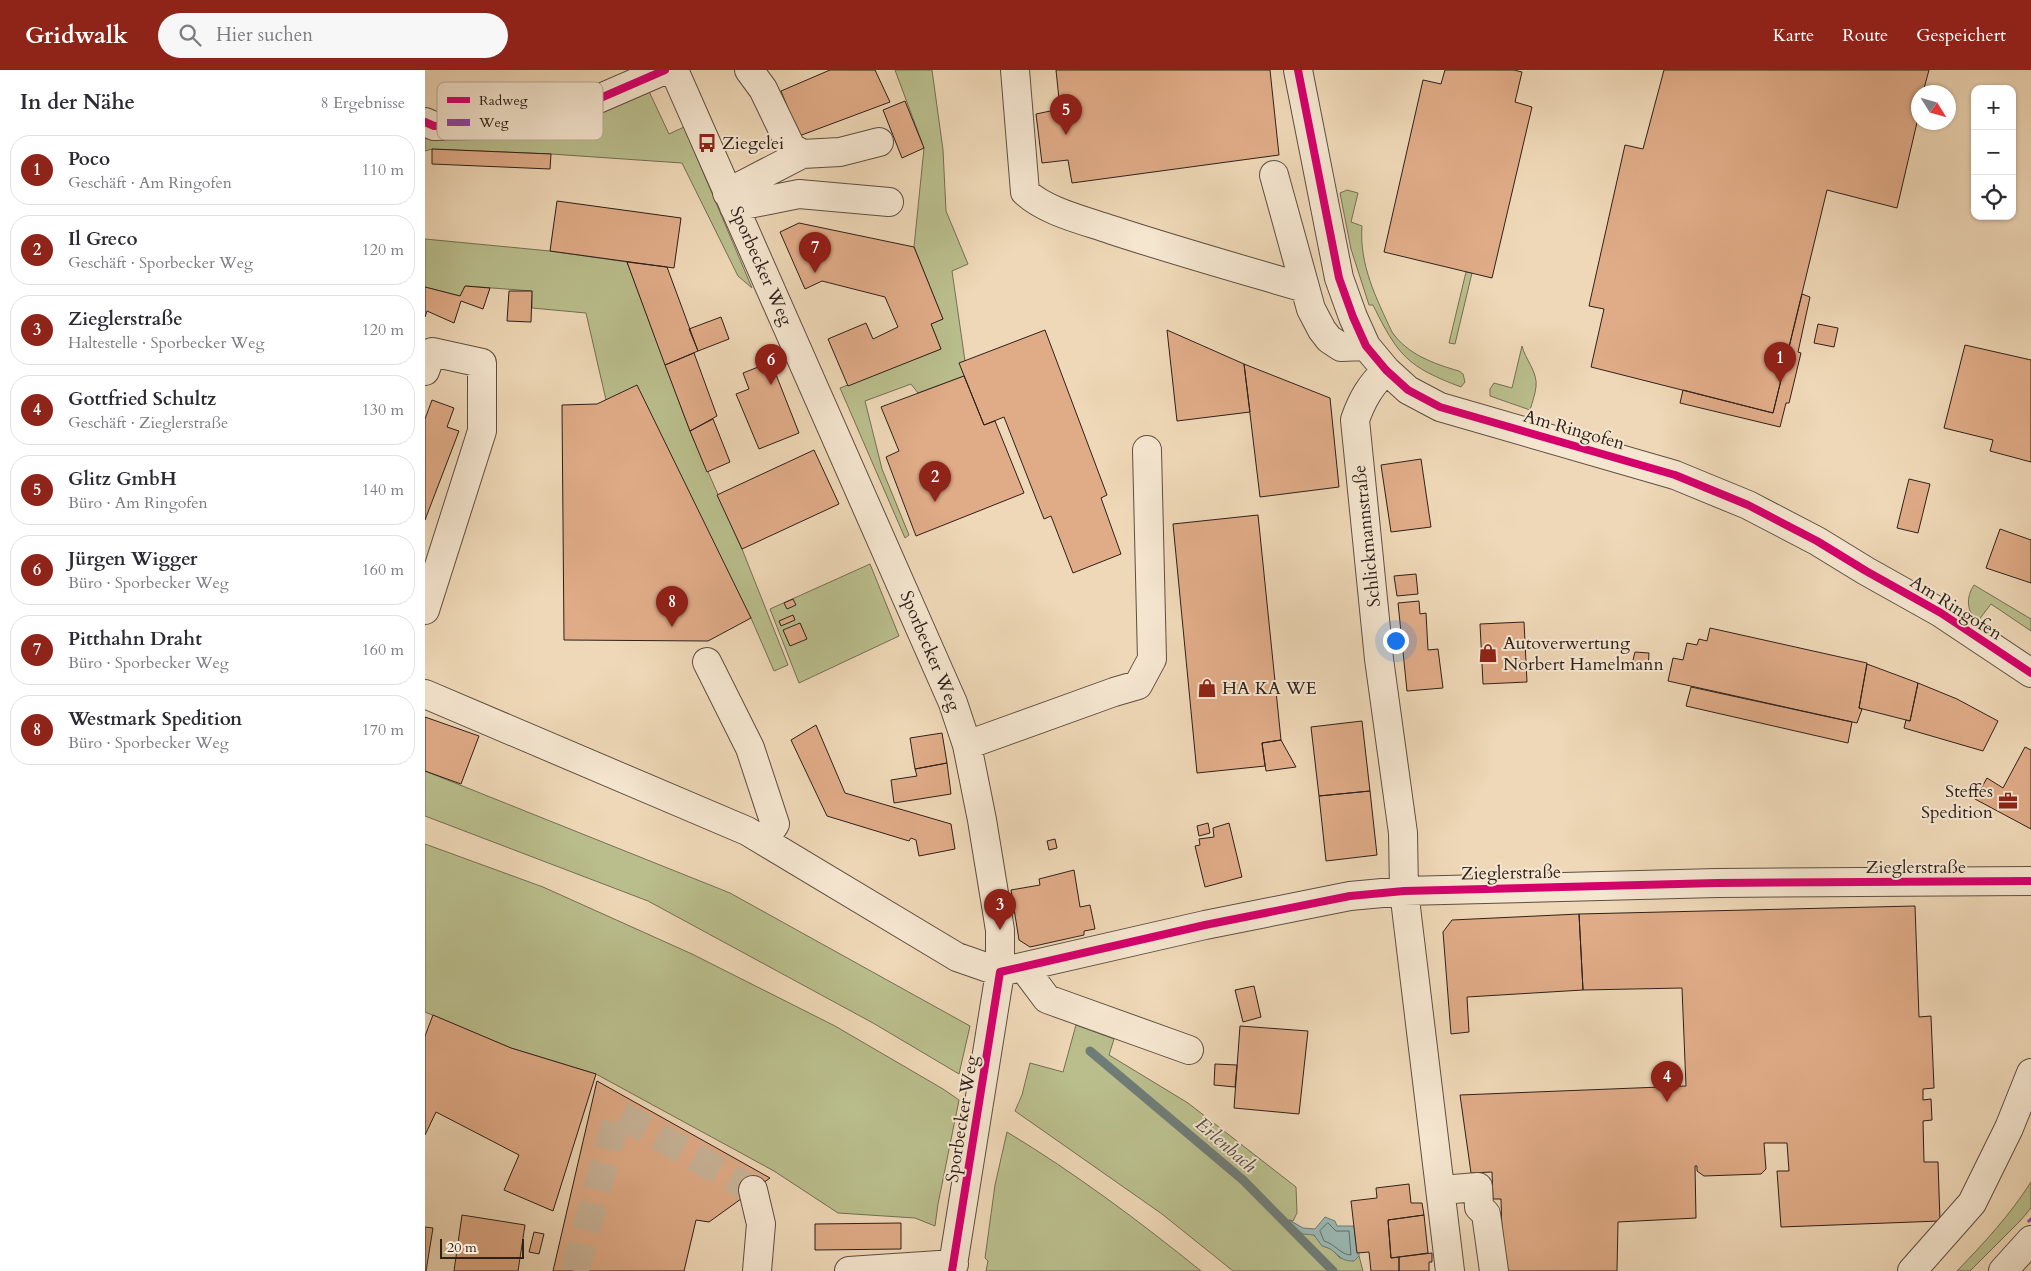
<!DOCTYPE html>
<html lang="de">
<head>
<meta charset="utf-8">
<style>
  :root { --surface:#fff; --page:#f7f7f7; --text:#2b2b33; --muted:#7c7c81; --line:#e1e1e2; --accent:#8f2418 }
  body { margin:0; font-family:Cardo,serif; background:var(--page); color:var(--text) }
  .controls { position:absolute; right:15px; top:15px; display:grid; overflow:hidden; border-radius:10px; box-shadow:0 1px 4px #0004 }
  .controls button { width:45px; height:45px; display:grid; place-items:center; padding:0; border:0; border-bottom:1px solid var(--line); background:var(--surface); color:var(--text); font:25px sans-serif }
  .compass { position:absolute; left:1486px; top:15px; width:45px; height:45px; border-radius:50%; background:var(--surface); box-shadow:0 1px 4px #0004; rotate:127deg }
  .scale { position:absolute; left:15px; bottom:12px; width:84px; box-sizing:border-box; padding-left:5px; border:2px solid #2e201b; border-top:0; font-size:14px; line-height:18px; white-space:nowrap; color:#2e201b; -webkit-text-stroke:4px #f5e6d0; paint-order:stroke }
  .you { position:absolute; left:970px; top:570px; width:18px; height:18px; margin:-12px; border:4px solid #fff; border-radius:50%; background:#1a73e8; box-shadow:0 0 0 8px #1a73e833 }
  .badge { display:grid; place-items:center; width:32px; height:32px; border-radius:50%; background:var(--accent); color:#fff; font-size:16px; font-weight:700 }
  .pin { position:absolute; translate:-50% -41px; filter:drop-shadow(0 1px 2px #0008) }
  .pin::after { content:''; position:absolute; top:26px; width:18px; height:15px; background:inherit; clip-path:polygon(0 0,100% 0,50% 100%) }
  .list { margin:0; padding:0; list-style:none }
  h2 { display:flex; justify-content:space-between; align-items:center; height:65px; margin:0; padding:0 20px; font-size:21px }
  h2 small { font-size:16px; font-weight:400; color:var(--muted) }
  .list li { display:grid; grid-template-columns:32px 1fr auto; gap:15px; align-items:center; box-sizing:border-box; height:70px; margin:0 10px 10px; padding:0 10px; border:1px solid var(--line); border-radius:20px }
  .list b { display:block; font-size:19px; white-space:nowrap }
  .list p { margin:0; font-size:16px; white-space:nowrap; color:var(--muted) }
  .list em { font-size:16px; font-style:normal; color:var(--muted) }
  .icon { flex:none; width:28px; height:28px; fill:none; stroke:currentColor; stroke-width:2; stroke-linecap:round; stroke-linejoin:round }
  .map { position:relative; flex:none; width:1606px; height:1201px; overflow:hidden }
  header { display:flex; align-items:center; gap:30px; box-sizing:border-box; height:70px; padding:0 25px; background:var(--accent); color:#fff }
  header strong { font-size:24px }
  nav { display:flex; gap:28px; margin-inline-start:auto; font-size:18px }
  .search { width:350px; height:45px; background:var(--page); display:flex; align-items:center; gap:12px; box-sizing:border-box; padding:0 18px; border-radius:28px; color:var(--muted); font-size:19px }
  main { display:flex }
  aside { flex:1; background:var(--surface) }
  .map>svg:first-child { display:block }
  .green { fill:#babe8d; stroke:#746f54 }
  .water { fill:#9ab9b4; stroke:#6f7c77 }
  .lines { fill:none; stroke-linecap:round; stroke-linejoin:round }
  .shore { stroke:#646c68; stroke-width:1 }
  .stream { stroke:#6f7c77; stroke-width:9 }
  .building { fill:#e0ac88; stroke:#2e201b }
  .minor-tunnel { stroke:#c8b398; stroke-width:28; stroke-dasharray:28 14; stroke-linecap:butt }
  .minor-casing { stroke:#5e4e42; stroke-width:30 }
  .minor { stroke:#f5e6d0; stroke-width:28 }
  .quiet { stroke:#8e44ad; stroke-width:6; stroke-dasharray:12 6; stroke-linecap:butt }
  .cycleway-casing { stroke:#f5e6d0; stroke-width:11 }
  .cycleway { stroke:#d6006c; stroke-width:8 }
  .labels { text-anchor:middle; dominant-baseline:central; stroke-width:4; stroke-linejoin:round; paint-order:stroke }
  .poi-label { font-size:18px; fill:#2e201b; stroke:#f5e6d0; text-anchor:start }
  .street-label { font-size:18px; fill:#2e201b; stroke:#f5e6d0 }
  .water-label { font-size:19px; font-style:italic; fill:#4e4e49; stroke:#f5e6d0 }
  .key { fill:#f5e6d0; stroke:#b9ab9a; stroke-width:1 }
  .key-label { font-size:14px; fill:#2e201b }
</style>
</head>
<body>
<header>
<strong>Gridwalk</strong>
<div class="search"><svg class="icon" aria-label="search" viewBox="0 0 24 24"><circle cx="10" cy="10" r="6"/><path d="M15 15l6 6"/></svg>Hier suchen</div>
<nav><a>Karte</a><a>Route</a><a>Gespeichert</a></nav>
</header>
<main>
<aside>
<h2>In der Nähe<small>8 Ergebnisse</small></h2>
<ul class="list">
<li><span class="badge">1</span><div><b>Poco</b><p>Geschäft · Am Ringofen</p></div><em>110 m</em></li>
<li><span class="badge">2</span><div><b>Il Greco</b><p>Geschäft · Sporbecker Weg</p></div><em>120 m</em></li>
<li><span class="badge">3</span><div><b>Zieglerstraße</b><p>Haltestelle · Sporbecker Weg</p></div><em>120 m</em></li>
<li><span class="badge">4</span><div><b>Gottfried Schultz</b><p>Geschäft · Zieglerstraße</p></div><em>130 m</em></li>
<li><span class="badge">5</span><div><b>Glitz GmbH</b><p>Büro · Am Ringofen</p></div><em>140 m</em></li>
<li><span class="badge">6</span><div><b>Jürgen Wigger</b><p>Büro · Sporbecker Weg</p></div><em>160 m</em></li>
<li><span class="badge">7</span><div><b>Pitthahn Draht</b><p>Büro · Sporbecker Weg</p></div><em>160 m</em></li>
<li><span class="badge">8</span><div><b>Westmark Spedition</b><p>Büro · Sporbecker Weg</p></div><em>170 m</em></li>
</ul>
</aside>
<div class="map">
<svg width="1606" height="1201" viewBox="0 0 1606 1201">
  <rect width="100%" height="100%" fill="#efd8b7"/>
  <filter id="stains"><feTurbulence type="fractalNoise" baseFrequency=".004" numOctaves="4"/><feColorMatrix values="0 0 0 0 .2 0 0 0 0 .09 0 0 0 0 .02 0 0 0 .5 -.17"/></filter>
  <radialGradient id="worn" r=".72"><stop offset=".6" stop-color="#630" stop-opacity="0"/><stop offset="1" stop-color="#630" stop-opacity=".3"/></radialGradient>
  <!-- green -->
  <path class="green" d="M470 0H507L518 80 521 141 543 194 527 201 540 291 535 293 539 306 493 323 486 314 440 331 457 399 484 465 480 468 415 318 516 279 506 254 518 249 489 177 499 78Z
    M221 15 244 64 259 57 327 218 313 206 257 93 126 84 7 79 0 81V64Z
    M922 120 933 123 926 152 937 156C934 194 951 228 967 262 982 284 1009 294 1034 301L1038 304 1040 312 1036 317C983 297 973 286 948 235H944L926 179 915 123Z
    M0 169 125 181 202 192 265 361 317 479 363 595 349 601 326 548 181 330 161 243 107 238V221L41 216 35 226 0 217Z
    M1041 202 1047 203 1030 274 1024 273Z
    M1097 276C1100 289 1113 302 1111 317 1110 325 1107 333 1105 340L1065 326V319L1069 313 1087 318Z
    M445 494 474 566 374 613 345 539Z
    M1549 515 1606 549V561L1566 534 1553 551C1541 542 1541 527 1549 515Z
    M0 701 305 823 545 956 534 1004 448 953 223 831 0 746Z
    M0 774 118 817 267 884 410 956 518 1019 534 1030 513 1134 510 1156 490 1148 413 1143 349 1101 171 1004 86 978 0 942Z
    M651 955 689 969 684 985 763 1033 871 1117 872 1143 868 1151 864 1150 893 1168 894 1172 900 1177 906 1179 915 1188 929 1191 934 1186 938 1201H808L737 1144 590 1041 597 1025 605 993 638 1002Z
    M582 1062C650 1103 714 1151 776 1201H561L563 1191 560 1188 570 1115Z
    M1606 1112V1138L1596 1150 1545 1201H1532C1559 1173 1585 1145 1606 1112Z"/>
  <!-- water -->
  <path class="water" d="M900 1147 910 1151 912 1156H929L932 1182H934V1186L929 1191C912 1192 913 1179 897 1176L889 1165 878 1164 862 1152 864 1150 878 1158 890 1159Z"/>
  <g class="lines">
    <!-- shore -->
    <path class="shore" d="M903 1153 911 1161H924L926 1185C916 1185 910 1174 899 1171L895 1161Z"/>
    <!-- stream -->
    <path class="stream" d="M665 981 818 1110 908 1201"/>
  </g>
  <!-- building -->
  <path class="building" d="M405 0H450L465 32 374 66 356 21Z
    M631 0H845L854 85 647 113 643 90 617 93 611 44 635 39Z
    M1020 0H1089L1097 2 1090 32 1107 37 1067 208 959 182 998 10 1016 14Z
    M1239 0H1504L1498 22H1494V44L1472 138 1402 120 1348 343 1166 297 1179 239 1164 236 1200 75 1218 79Z
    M480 31 499 78 477 88 458 40Z
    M7 79 126 84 125 99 7 94Z
    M132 131 256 148 249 198 125 181Z
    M374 153 489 177 518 249 506 254 516 279 423 316 403 269 441 253 448 269 473 257 460 227 397 211 380 219 355 162Z
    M202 192 242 197 273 281 240 295Z
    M40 216 65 218 58 239 36 231 29 253 2 241 0 247V217L35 226Z
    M84 221H107L106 252 82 251Z
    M1377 224 1385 227 1373 282 1376 283 1364 333H1361L1355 357 1255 333 1258 320 1348 343Z
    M296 247 304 269 273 281 264 259Z
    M1393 254 1413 258 1409 277 1389 273Z
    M620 260 682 425 676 428 696 484 648 503 626 446 619 449 579 347 559 355 534 293Z
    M742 260 819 294 825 342 752 351Z
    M1540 275 1606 290V392L1565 381 1568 370 1519 358Z
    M269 283 292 346 265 361 240 295Z
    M346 292 374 363 334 379 311 324 324 319 318 303Z
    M819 294 905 328 914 417 835 427Z
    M539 306 559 355 570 351 599 423 491 466 461 387 474 381 456 337Z
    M212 315 326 548 283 571 139 570 137 335 172 334Z
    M7 330 29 338 22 357 34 361 0 450V349Z
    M288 349 305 392 282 402 265 361Z
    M389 380 414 434 317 479 292 425Z
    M996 389 1006 457 966 462 956 395Z
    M1484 409 1505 414 1493 463 1472 458Z
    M833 445 856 670 837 673 840 696 772 703 748 454Z
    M1575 459 1606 470V513L1561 498Z
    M991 504 993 524 972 526 969 506Z
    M368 529 371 535 362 539 359 533Z
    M994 531 995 544 1001 543 1003 580 1013 579 1018 618 982 621 973 533Z
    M368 545 370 550 356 556 354 551Z
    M1099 552 1102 612 1058 614 1055 554Z
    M375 553 382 569 365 576 358 560Z
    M1285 558 1442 593 1434 638 1437 639 1432 653 1243 611 1248 588 1258 590 1262 573 1272 575 1274 569 1282 571Z
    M1210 582 1224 583 1223 601 1206 598Z
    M1442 594 1493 613 1485 651 1434 638Z
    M1493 613 1532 629 1573 651 1558 681 1479 658 1481 650 1485 651Z
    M1266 617 1427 652 1423 673 1261 636Z
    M0 647 54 666 36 714 0 701Z
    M937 651 945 721 894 726 886 657Z
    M391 655 420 723 526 754 530 779 494 786 491 770 486 768 484 771 402 746 366 670Z
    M517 663 522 693 490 699 485 668Z
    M856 670 871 697 841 701 837 673Z
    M1600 677 1606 680V759L1550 729 1562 708 1578 718Z
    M522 693 526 724 469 733 466 710 492 706 490 699Z
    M945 721 952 785 901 791 894 726Z
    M783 753 785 763 774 766 772 756Z
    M804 753 817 807 780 817 770 776 775 775 774 769 789 767 788 758Z
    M630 769 632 778 624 780 622 771Z
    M649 800 655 837 665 835 670 859 659 861V865L605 877 594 870 586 820 615 815 614 809Z
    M1490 836 1494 947 1506 946 1509 1018 1498 1019V1030L1506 1029 1507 1050 1498 1051 1499 1092H1513L1515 1151 1356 1157 1352 1101H1364L1362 1073H1339L1341 1099 1336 1104 1279 1106 1272 1101V1096H1270L1271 1148 1193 1152 1192 1201H1078L1076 1129H1068L1067 1102 1046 1103 1035 1025 1261 1016 1257 918 1158 920 1154 844Z
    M1154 844 1158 920 1042 927 1044 962 1026 964 1018 862 1027 850Z
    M829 916 836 947 818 952 810 920Z
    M8 945 86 978 171 1004 128 1141 79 1120 94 1085 11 1042 0 1065V966Z
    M815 956 883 961 874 1044 809 1038Z
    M790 994 812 995 810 1017 789 1015Z
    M172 1011 345 1108 284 1152 271 1150 259 1201H128Z
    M984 1114 986 1133H997L999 1145 963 1150 966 1188 974 1187V1201H946L944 1182 932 1183 926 1131 952 1128 951 1118Z
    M37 1145 100 1155 93 1201H29Z
    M999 1145 1003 1183 966 1188 963 1150Z
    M476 1153V1179L390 1180V1154Z
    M0 1157 8 1158 1 1201H0Z
    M109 1162 119 1164 114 1184 104 1182Z
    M1007 1183V1192H1004V1201H974V1187Z"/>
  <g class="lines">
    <!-- minor-tunnel -->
    <path class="minor-tunnel" d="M150 1201 193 1043 328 1120"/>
    <!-- minor casing -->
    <g class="minor-casing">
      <path id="minor" d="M249 0 528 633 542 675 557 750 575 860V902L527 1201
        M324 0 338 19 366 77 377 84 415 82 454 72
        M590 0 600 122C622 142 658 150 687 160 751 181 815 199 880 218
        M873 0 914 208 928 247 941 276 961 300 983 320 1015 337 1250 405 1323 435 1392 471 1441 501 1516 543 1606 603
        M0 52 9 56 93 54 150 39 240 0
        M849 105 886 239 897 260 904 269 916 277 941 276
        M302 123 377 84
        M309 137 374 124 464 132
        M961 300C946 315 937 329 930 350L954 589 978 763 979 821 1025 1201
        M0 301 7 282 57 293V361L0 540
        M282 592 325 678 350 754 339 771
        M0 624 322 761 532 887 575 902
        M542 675 689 622 713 615 727 589 722 380
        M598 897 622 929 764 980
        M575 902 780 855 925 826 979 821 1292 813 1606 811
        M328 1120 336 1154 332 1201
        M1016 1120 1053 1117 1054 1137 1061 1144 1069 1201
        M424 1201 529 1194
        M1487 1201 1547 1133 1584 1058 1606 1003
        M1578 1201 1606 1170"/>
    </g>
    <!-- minor -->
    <use href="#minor" class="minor"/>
    <!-- quiet -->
    <path class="quiet" d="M1604 1149 1606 1151"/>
    <!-- cycleway casing -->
    <g class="cycleway-casing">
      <path id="cycleway" d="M873 0 914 208 928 247 941 276 961 300 983 320 1015 337 1250 405 1323 435 1392 471 1441 501 1516 543 1606 603
        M0 52 9 56 93 54 150 39 240 0
        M527 1201 575 902 780 855 925 826 979 821 1292 813 1606 811"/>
    </g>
    <!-- cycleway -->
    <use href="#cycleway" class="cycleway"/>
  </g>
  <!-- icons -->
  <defs>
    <g id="bus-bare" transform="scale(1.5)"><path d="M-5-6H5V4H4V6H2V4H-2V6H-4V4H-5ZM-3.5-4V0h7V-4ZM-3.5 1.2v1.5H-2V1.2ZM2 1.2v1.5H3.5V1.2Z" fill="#8f2418" stroke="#f5e6d0" stroke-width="2.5" paint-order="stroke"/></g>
    <g id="shop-bare" transform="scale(1.5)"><path d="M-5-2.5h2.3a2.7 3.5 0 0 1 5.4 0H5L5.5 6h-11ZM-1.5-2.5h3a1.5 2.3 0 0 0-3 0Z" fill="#8f2418" stroke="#f5e6d0" stroke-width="2.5" paint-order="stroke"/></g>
    <g id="office-bare" transform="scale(1.5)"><path d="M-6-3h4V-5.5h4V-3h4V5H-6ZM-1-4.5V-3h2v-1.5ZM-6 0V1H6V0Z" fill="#8f2418" stroke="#f5e6d0" stroke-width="2.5" paint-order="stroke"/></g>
  </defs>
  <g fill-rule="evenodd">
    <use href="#bus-bare" x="282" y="73"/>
    <use href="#shop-bare" x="1063" y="583"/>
    <use href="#shop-bare" x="782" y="618"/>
    <use href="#office-bare" x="1583" y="731"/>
  </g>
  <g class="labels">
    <!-- poi labels -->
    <g class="poi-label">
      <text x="297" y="73">Ziegelei</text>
      <text x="1078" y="573">Autoverwertung<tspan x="1078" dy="21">Norbert Hamelmann</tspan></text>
      <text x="797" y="618">HA KA WE</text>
      <text x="1568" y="721" text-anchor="end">Steffes<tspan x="1568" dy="21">Spedition</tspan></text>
    </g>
    <!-- street labels -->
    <g class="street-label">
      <text transform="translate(336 196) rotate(66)">Sporbecker Weg</text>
      <text transform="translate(1149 360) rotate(16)">Am Ringofen</text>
      <text transform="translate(942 466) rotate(-96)">Schlickmannstraße</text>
      <text transform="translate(1531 538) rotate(32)">Am Ringofen</text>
      <text transform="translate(505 581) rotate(67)">Sporbecker Weg</text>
      <text x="1491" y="797">Zieglerstraße</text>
      <text transform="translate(1086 803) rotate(-1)">Zieglerstraße</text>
      <text transform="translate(537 1049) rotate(-81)">Sporbecker Weg</text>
    </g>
    <!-- water labels -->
    <g class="water-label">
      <text transform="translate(801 1075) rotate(41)">Erlenbach</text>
    </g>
  </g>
  <!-- legend -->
  <rect x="12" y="12" width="166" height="58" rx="8" class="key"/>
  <rect x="22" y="27" width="23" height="6" fill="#d6006c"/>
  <rect x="22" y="49" width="23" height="7" fill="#8e44ad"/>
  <g class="key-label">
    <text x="54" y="35">Radweg</text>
    <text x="54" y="57">Weg</text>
  </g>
  <rect width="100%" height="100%" filter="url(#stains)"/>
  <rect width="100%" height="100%" fill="url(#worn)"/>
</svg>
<div class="controls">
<button>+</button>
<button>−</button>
<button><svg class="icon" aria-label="locate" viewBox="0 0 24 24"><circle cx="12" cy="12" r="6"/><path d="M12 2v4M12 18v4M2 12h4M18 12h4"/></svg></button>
</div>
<svg class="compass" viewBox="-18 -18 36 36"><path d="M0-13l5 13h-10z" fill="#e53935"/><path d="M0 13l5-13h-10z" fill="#7c7c81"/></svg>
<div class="scale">20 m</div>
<div class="you"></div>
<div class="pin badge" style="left:1355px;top:313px">1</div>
<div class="pin badge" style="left:510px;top:432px">2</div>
<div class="pin badge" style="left:575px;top:860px">3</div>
<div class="pin badge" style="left:1242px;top:1032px">4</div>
<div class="pin badge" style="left:641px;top:65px">5</div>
<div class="pin badge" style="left:346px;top:315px">6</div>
<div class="pin badge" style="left:390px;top:203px">7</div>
<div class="pin badge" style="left:247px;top:557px">8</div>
</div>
</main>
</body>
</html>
